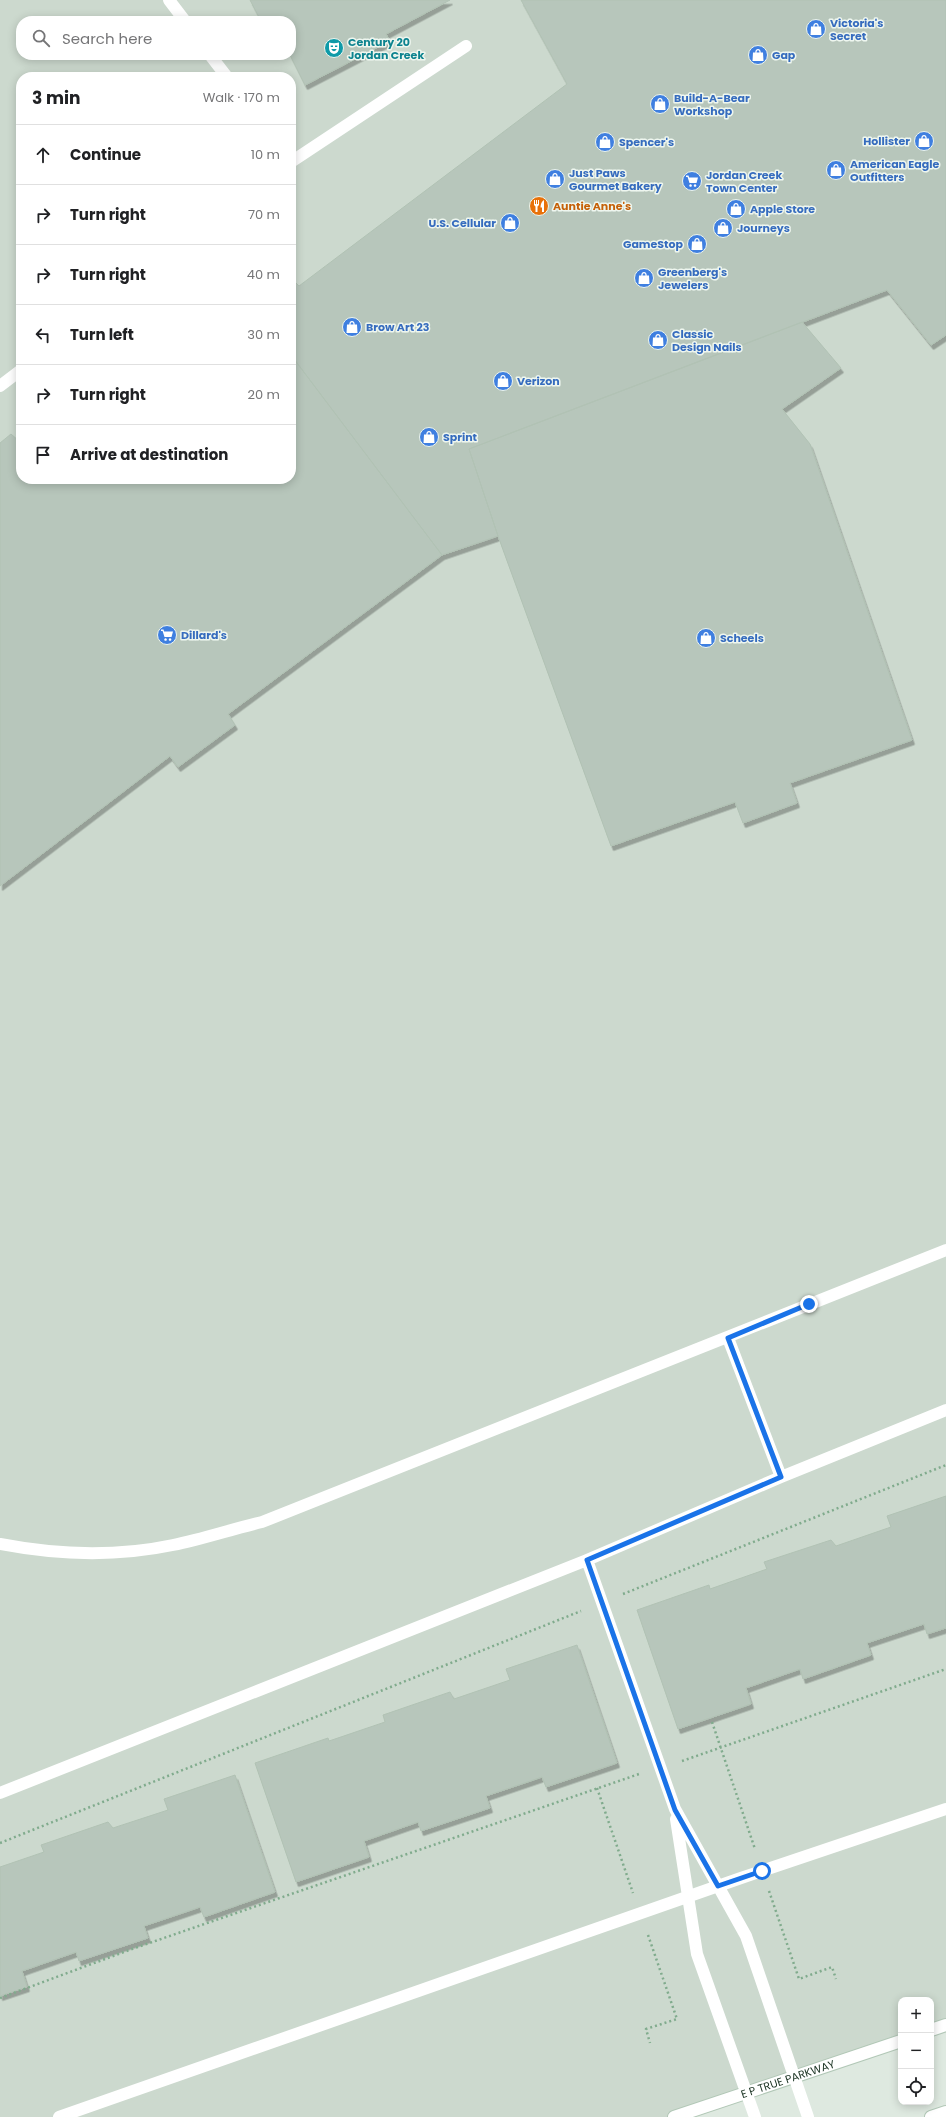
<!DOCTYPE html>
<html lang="en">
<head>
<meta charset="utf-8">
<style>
  :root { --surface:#fff; --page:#f6f6f6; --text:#202124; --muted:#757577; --line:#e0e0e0 }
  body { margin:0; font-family:Poppins,sans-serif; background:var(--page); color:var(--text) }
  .controls { position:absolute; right:12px; bottom:12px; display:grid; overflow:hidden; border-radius:8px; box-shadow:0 2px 10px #0003 }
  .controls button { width:36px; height:36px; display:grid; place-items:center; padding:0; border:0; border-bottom:1px solid var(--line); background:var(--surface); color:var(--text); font:20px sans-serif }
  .stop { position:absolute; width:12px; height:12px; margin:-9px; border:3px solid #1a73e8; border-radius:50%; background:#fff }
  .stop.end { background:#1a73e8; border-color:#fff; box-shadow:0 1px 4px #0008 }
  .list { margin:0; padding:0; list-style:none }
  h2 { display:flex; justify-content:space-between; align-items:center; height:52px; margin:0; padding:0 16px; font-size:17px }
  h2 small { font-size:13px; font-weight:400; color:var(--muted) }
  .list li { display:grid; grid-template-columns:26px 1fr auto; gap:12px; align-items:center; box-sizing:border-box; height:60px; padding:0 16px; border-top:1px solid var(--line) }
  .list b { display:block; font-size:15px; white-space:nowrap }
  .list em { font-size:13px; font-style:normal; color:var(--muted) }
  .icon { flex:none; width:22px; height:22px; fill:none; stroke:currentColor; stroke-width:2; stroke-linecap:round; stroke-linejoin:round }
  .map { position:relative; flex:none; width:946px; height:2117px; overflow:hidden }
  .search { position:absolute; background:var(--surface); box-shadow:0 2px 10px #0003; left:16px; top:16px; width:280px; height:44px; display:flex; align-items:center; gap:10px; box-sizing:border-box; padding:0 14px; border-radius:16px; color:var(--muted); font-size:15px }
  .panel { position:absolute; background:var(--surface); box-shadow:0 2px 10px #0003; left:16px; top:72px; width:280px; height:412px; border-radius:16px }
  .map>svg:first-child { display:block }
  .built { fill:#ccd9ce; fill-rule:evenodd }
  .building { fill:#b7c6bb; stroke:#b1c2b4; filter:url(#shadow) }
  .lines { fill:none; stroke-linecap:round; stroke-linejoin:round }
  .secondary-casing { stroke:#b2c8b7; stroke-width:14 }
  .path { stroke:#80ab8d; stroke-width:2.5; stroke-dasharray:2 3; stroke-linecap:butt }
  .lane { stroke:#fff; stroke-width:12 }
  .secondary { stroke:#fff; stroke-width:12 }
  .route { stroke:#1a73e8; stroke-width:5 }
  .labels { text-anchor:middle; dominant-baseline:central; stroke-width:3; stroke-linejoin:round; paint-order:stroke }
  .shop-label { font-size:11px; font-weight:bold; fill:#366cbe; stroke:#eef6ef; text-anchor:start }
  .culture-label { font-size:11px; font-weight:bold; fill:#0d838f; stroke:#eef6ef; text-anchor:start }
  .food-label { font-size:11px; font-weight:bold; fill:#c56008; stroke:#eef6ef; text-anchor:start }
  .street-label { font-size:11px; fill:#203828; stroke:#eef6ef }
</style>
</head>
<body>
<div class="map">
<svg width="946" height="2117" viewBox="0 0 946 2117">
  <defs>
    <filter id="shadow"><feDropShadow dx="2.5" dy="4.5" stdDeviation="0" flood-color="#0004"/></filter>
  </defs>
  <rect width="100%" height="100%" fill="#dee9e0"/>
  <!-- built -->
  <path class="built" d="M0 0H946V2025L931 2030V2000H901V2041L674 2117H0ZM21 21H291V55H21ZM21 77H291V479H21Z"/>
  <!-- building -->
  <path class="building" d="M250 0H450L386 34 390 41 305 85 290 55 291 21H261Z
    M521 0H946V335L931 345 887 290 469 449 498 536 442 555 291 355V278L299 286 567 84Z
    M802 322 841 368 782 409 810 444 912 740 790 783 797 803 743 823 735 802 611 846 498 536 469 449Z
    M291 355 442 555 228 714 235 725 178 767 170 756 0 886V443L11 434 19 441 21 440V479H291Z
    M946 1496V1628L927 1634 924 1624 867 1643 871 1655 803 1679 800 1669 746 1688 751 1704 678 1729 637 1610 709 1585 710 1589 767 1569 764 1562 831 1540 836 1546 891 1527 887 1516Z
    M577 1645 617 1763 546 1787 542 1777 486 1796 490 1808 421 1831 418 1822 364 1841 369 1857 296 1882 255 1763 328 1738 329 1741 385 1722 383 1715 450 1692 454 1699 510 1680 506 1669Z
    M235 1775 275 1892 204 1917 200 1907 144 1926 148 1938 79 1961 76 1952 22 1971 27 1987 0 1996V1867L44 1852 41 1845 108 1822 113 1828 168 1810 164 1799Z"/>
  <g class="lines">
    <!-- secondary casing -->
    <g class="secondary-casing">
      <g id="secondary">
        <path d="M931 2030 946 2025"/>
        <path id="s1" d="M674 2117 901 2041"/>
        <path d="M931 2117 946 2112"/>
      </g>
    </g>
    <!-- path -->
    <path class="path" d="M623 1594 946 1465
      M712 1722 755 1849
      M682 1761 946 1669
      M597 1788 633 1893
      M0 1843 581 1611
      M769 1891 799 1979 832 1967 836 1979
      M648 1935 677 2019 646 2029 650 2043
      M0 1998 132 1949 639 1774"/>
    <!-- lane -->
    <path class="lane" d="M169 0 185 21
      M210 55 227 77
      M291 162 466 46
      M0 386 21 370
      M728 1338 781 1477
      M0 1544C57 1555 116 1557 173 1545 203 1539 232 1529 262 1522L946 1250
      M587 1560 675 1809 746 1936 808 2117
      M0 1793 587 1560 781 1477 946 1410
      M676 1819 697 1954 755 2117
      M59 2117 741 1878 946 1809"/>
    <!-- secondary -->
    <use href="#secondary" class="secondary"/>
  </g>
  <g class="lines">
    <!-- route -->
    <path class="route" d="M762 1871 718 1886 675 1810 587 1560 781 1477 728 1338 809 1304"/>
  </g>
  <!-- icons -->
  <defs>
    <g id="shop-disc" transform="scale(1)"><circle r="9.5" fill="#3f7fe0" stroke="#eef6ef"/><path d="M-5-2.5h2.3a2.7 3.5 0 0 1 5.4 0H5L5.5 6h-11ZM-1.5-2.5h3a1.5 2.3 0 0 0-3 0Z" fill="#fff"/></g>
    <g id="theatre-disc" transform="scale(1)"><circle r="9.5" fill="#0f9aa8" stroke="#eef6ef"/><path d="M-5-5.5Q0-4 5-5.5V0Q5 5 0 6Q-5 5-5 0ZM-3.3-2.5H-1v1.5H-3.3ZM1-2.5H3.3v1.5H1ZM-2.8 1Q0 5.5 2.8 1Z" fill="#fff"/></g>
    <g id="supermarket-disc" transform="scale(1)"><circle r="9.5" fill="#3f7fe0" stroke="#eef6ef"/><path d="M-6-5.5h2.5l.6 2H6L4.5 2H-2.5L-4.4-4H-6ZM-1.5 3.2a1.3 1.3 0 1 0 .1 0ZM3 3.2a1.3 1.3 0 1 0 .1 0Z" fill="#fff"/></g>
    <g id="restaurant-disc" transform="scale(1)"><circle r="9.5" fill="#e8710a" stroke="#eef6ef"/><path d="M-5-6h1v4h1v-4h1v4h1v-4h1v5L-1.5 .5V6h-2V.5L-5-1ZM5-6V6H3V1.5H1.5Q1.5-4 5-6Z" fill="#fff"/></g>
  </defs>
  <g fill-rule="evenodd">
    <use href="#shop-disc" x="816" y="29"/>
    <use href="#theatre-disc" x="334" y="48"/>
    <use href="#shop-disc" x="758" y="55"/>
    <use href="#shop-disc" x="660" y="104"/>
    <use href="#shop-disc" x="924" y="141"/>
    <use href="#shop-disc" x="605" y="142"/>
    <use href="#shop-disc" x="836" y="170"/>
    <use href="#shop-disc" x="555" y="179"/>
    <use href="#supermarket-disc" x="692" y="181"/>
    <use href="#restaurant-disc" x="539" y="206"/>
    <use href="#shop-disc" x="736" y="209"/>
    <use href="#shop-disc" x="510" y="223"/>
    <use href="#shop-disc" x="723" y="228"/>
    <use href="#shop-disc" x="697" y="244"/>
    <use href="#shop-disc" x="644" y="278"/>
    <use href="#shop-disc" x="352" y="327"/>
    <use href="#shop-disc" x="658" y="340"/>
    <use href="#shop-disc" x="503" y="381"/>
    <use href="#shop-disc" x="429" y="437"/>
    <use href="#supermarket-disc" x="167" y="635"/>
    <use href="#shop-disc" x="706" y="638"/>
  </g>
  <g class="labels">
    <!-- shop labels -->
    <g class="shop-label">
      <text x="830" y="23">Victoria's<tspan x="830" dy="13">Secret</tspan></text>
      <text x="772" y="55">Gap</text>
      <text x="674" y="98">Build-A-Bear<tspan x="674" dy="13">Workshop</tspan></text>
      <text x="910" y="141" text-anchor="end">Hollister</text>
      <text x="619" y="142">Spencer's</text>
      <text x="850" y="164">American Eagle<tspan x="850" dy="13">Outfitters</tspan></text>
      <text x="569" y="173">Just Paws<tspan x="569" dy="13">Gourmet Bakery</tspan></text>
      <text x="706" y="175">Jordan Creek<tspan x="706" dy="13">Town Center</tspan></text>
      <text x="750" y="209">Apple Store</text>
      <text x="496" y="223" text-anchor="end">U.S. Cellular</text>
      <text x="737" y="228">Journeys</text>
      <text x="683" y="244" text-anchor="end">GameStop</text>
      <text x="658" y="272">Greenberg's<tspan x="658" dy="13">Jewelers</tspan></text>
      <text x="366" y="327">Brow Art 23</text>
      <text x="672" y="334">Classic<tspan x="672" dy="13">Design Nails</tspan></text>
      <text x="517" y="381">Verizon</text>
      <text x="443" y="437">Sprint</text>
      <text x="181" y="635">Dillard's</text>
      <text x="720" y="638">Scheels</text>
    </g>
    <!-- culture labels -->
    <g class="culture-label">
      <text x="348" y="42">Century 20<tspan x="348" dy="13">Jordan Creek</tspan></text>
    </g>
    <!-- food labels -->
    <g class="food-label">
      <text x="553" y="206">Auntie Anne's</text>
    </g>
    <!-- street labels -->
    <g class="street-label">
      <text stroke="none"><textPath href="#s1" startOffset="120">E P TRUE PARKWAY</textPath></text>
    </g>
  </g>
</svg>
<div class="controls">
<button>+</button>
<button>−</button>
<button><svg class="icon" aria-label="locate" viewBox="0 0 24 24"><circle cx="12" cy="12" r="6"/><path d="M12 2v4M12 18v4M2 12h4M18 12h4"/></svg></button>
</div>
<div class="stop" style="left:762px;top:1871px"></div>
<div class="stop end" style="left:809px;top:1304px"></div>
<div class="search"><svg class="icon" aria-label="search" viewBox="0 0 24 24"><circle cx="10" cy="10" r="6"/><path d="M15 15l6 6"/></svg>Search here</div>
<section class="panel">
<h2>3 min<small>Walk · 170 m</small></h2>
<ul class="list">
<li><svg class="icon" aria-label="ahead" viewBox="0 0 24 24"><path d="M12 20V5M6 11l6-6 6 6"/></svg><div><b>Continue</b></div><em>10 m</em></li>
<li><svg class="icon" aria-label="right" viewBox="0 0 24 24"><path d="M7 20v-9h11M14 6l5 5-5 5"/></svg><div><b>Turn right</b></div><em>70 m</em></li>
<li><svg class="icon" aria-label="right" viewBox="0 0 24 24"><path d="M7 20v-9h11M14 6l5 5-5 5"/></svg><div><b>Turn right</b></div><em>40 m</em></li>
<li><svg class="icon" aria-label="left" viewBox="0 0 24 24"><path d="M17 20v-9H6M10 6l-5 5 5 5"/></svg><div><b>Turn left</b></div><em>30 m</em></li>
<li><svg class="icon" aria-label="right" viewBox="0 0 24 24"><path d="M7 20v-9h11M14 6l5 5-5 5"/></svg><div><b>Turn right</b></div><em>20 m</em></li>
<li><svg class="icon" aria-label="arrive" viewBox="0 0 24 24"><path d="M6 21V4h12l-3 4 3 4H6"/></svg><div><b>Arrive at destination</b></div></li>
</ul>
</section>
</div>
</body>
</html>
